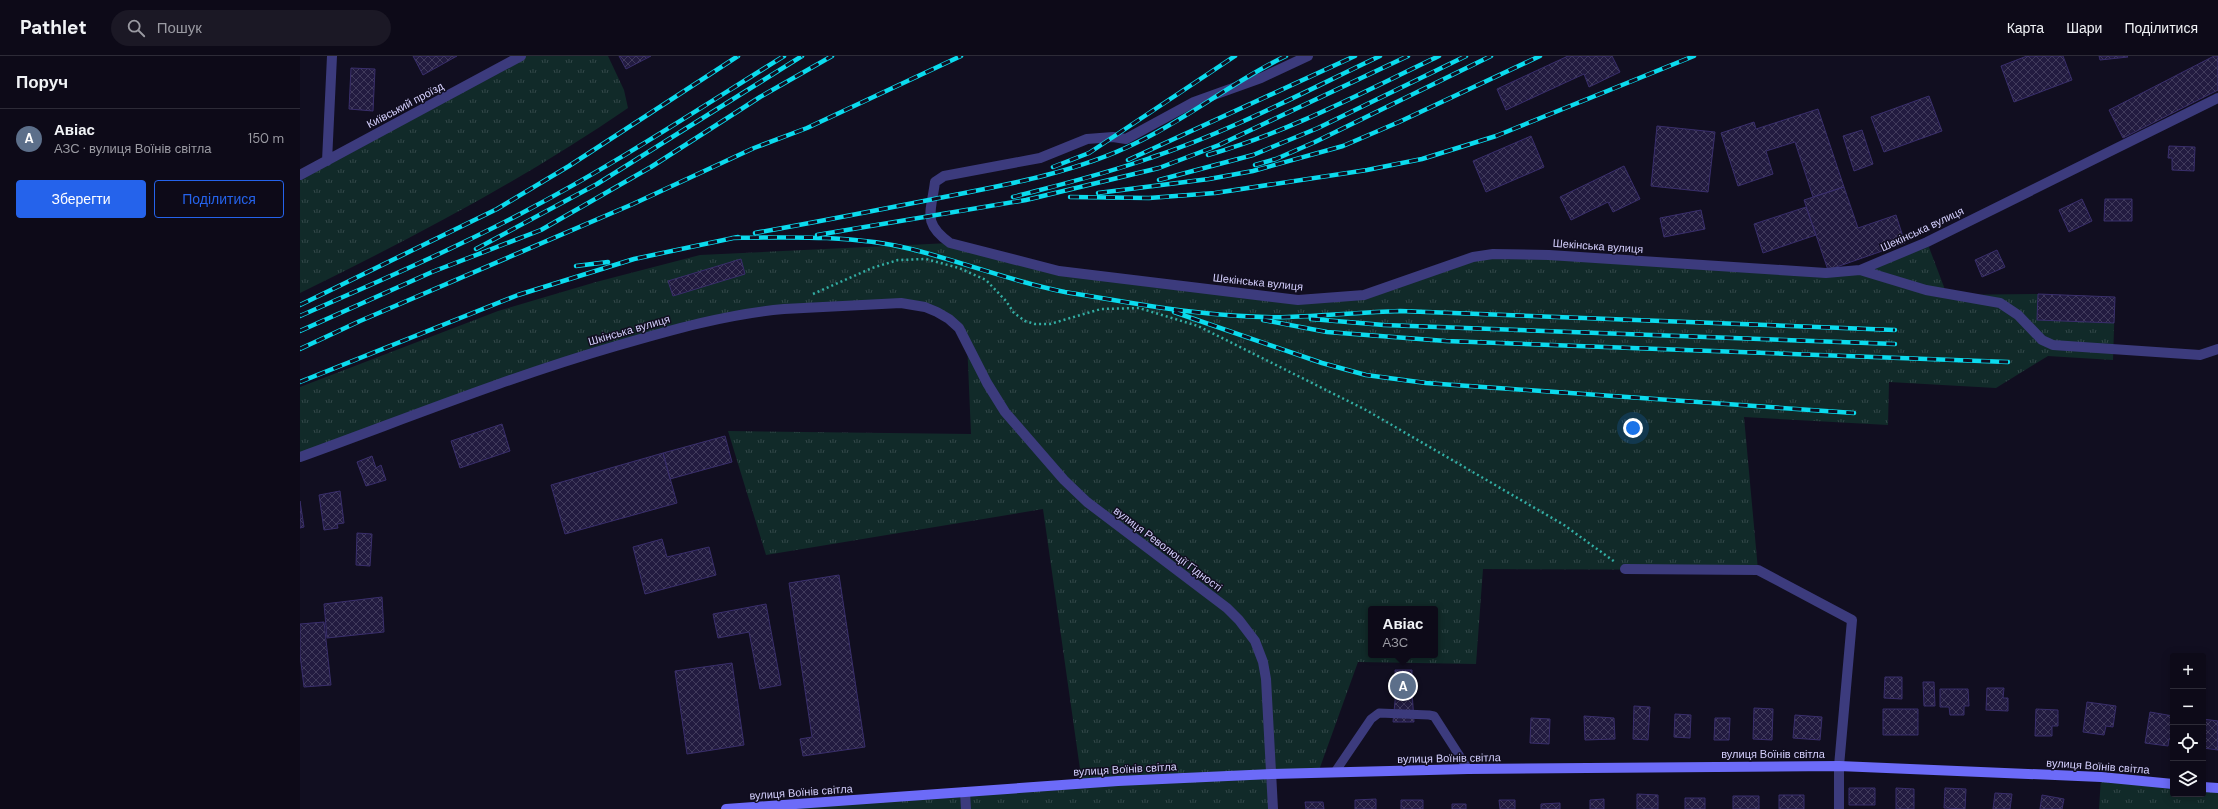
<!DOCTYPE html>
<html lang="uk">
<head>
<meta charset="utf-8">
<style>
  :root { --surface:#0d0a18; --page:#1b1825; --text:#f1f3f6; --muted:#9a9aa2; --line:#2d2b37; --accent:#2563eb }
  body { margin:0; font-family:"DM Sans",sans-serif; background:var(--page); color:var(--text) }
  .controls { position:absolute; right:12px; bottom:12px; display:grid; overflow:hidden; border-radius:4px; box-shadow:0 2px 10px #0003 }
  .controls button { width:36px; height:36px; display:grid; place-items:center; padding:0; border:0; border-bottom:1px solid var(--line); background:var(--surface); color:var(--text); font:20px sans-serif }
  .you { position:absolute; left:1333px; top:372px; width:14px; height:14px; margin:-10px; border:3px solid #fff; border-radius:50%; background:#1a73e8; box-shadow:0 0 0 6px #1a73e833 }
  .badge { display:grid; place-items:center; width:26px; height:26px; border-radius:50%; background:var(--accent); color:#fff; font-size:13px; font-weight:700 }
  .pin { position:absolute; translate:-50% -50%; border:2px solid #fff; box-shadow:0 1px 4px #0006 }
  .popup { position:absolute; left:1068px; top:550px; width:70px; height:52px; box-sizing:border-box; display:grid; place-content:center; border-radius:4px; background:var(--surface); filter:drop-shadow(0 1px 3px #0005); font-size:13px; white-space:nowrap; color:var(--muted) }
  .popup b { font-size:15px; color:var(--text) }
  .popup::after { content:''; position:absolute; left:50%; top:100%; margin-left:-8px; border:8px solid transparent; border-top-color:var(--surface) }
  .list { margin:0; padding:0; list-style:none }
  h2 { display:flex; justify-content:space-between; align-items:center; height:52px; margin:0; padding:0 16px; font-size:17px }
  h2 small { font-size:13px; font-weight:400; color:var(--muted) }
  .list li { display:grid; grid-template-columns:26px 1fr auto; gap:12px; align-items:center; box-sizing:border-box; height:60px; padding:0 16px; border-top:1px solid var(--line) }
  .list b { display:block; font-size:15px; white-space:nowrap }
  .list p { margin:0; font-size:13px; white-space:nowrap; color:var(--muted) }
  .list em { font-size:13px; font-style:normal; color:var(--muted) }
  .actions { display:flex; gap:8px; padding:12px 16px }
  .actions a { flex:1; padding:9px 0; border:1px solid var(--accent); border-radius:4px; text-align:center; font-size:14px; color:var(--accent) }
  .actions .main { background:var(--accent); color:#fff }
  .icon { flex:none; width:22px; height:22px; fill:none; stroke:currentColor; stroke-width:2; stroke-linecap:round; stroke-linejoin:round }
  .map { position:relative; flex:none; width:1918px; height:753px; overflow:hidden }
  header { display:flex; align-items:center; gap:24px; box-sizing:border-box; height:56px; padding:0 20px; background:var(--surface); border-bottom:1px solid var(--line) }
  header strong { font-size:19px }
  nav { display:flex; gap:22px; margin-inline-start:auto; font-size:14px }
  .search { width:280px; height:36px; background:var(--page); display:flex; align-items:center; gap:10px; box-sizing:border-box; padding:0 14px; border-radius:22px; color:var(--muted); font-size:15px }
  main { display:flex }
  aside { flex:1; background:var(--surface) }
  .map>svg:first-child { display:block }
  .grass { fill:url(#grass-tufts); fill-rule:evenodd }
  .building { fill:url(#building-cross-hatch); stroke:#392e6b }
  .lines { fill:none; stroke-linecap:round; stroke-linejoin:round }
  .path { stroke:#33ada3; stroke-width:2.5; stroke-dasharray:2 3; stroke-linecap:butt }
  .lane { stroke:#3c3b7d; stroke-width:9 }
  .street { stroke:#3c3b7d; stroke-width:10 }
  .secondary { stroke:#6c6bf8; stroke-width:10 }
  .rail-casing { stroke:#0bdbee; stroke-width:4.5 }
  .rail { stroke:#110e20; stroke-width:3; stroke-dasharray:9; stroke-linecap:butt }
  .labels { text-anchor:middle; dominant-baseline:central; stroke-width:3; stroke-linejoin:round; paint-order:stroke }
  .street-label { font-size:11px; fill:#d4cffd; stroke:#110e20 }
</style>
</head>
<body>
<header>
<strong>Pathlet</strong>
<div class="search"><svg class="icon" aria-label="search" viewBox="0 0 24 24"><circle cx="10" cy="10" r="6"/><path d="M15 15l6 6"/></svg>Пошук</div>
<nav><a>Карта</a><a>Шари</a><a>Поділитися</a></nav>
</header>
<main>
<aside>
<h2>Поруч<small></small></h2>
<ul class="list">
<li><span class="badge" style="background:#5c6f8a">A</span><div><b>Авіас</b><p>АЗС · вулиця Воїнів світла</p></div><em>150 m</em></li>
</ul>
<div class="actions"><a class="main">Зберегти</a><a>Поділитися</a></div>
</aside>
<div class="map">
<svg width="1918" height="753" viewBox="0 0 1918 753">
  <defs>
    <pattern id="grass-tufts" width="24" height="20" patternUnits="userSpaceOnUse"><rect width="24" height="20" fill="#112a29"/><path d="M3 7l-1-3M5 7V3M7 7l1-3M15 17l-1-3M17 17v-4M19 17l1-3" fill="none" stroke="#334849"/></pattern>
    <pattern id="building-cross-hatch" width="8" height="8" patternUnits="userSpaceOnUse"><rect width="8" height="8" fill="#221b40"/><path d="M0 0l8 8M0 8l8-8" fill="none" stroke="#413b5c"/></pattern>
  </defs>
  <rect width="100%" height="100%" fill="#110e20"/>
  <!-- grass -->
  <path class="grass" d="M221 0H308L324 34 328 52C225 123 112 182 0 237V119Z
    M1627 186 1647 239 1738 238 1815 241 1813 304 1748 300 1696 332 1589 326 1588 369 1444 361 1458 514 1183 513 1176 608 1058 606 1018 717 972 719 973 753H436L782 727 743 453 466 499 428 375 671 378 667 285 659 272 625 251 484 253 344 282 0 401V331L198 255 296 226 400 199 650 187 759 215 998 244 1064 239 1193 198 1551 216ZM1071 553H1135V599H1071Z
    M1801 721 1873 728V738H1903V731L1918 732V753H1799Z"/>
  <!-- building -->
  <path class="building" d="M113 0H157L123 19Z
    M319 0H351L326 13Z
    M1268 0H1312L1320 16 1289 31 1284 18 1206 54 1197 33Z
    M1727 0H1763L1772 24 1714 46 1701 10Z
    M1799 0H1827L1828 1 1800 4Z
    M1914 0H1918V34L1823 82 1809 54Z
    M51 12 75 13 73 55 49 53Z
    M1629 40 1642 75 1584 96 1571 61Z
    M1518 53 1544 131 1513 141 1495 86 1466 95 1473 118 1438 130 1421 77 1454 66 1456 73Z
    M1357 70 1415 76 1408 136 1351 130Z
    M1562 74 1573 108 1554 115 1543 80Z
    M1231 80 1244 111 1186 136 1173 105Z
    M1869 90 1895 91 1894 115 1872 114V102H1868Z
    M1324 110 1340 143 1313 156 1308 146 1271 164 1260 141Z
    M1544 131 1558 172 1596 159 1605 187 1528 214 1504 144Z
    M1782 143 1792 165 1769 176 1759 154Z
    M1805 143H1832V165H1804Z
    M1506 151 1516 179 1463 197 1454 168Z
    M1401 154 1405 173 1364 181 1360 162Z
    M1697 194 1705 211 1682 221 1675 204Z
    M441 203 445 218 373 240 368 225Z
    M1738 238 1815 241 1814 267 1737 264Z
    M202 368 210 395 160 412 151 385Z
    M425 380 432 406 370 423 363 397Z
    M363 397 377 447 265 478 251 429Z
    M72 400 76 412 81 409 86 424 66 430 57 406Z
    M40 435 44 467 37 468 38 472 24 474 19 439Z
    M0 445 4 471 0 472Z
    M57 477 72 478 70 510 56 509Z
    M362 483 367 501 409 491 416 519 345 538 333 491Z
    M539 519 565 691 503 700 500 683 512 681 489 527Z
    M82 541 84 576 27 582 24 548Z
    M466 548 481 629 460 633 449 576 418 582 413 558Z
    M24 566 31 629 4 631 0 599V568Z
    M432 607 444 689 387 698 375 615Z
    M1095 614H1112V635H1096Z
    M1585 621H1602V643L1584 642Z
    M1623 626H1634L1635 650H1624Z
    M1687 632H1704L1703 642H1708V655L1686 654Z
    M1640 633H1668L1669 650H1664V659H1650L1649 651H1640Z
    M1096 635H1112L1114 666H1093Z
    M1787 646 1816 650 1813 671 1806 670 1804 679 1783 676Z
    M1334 650 1350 651 1348 684 1333 683Z
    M1454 652 1473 653 1472 684 1453 683Z
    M1583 653H1618V679H1583Z
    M1736 653 1758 654V670H1752V680H1735Z
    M1850 656 1873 660V683H1869L1868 690 1845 687Z
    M1375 658 1391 659 1390 682 1374 681Z
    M1495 659 1522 661 1520 684 1493 682Z
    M1284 660 1314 662 1315 683 1285 684Z
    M1231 662 1250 663 1249 688 1230 687Z
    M1415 662H1430L1429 684H1414Z
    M1903 663 1918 665V694L1903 692Z
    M1549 732H1575V749H1549Z
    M1596 732 1614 733V753H1596Z
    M1645 732 1666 733 1665 753 1644 752Z
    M1695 737 1712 738 1710 753H1693Z
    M1337 738 1358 739V753H1337Z
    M1479 739H1504V753H1479Z
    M1742 739 1764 743 1762 753H1740Z
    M1433 740H1459V753H1433Z
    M1385 742H1405V753H1385Z
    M1076 743V753H1055V744Z
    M1304 743V753H1290V744Z
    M1101 744H1123V753H1101Z
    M1199 744H1215V753H1200Z
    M1005 746H1023L1024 753H1006Z
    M1260 747V753H1241V748Z
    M1152 748H1166V753H1152Z"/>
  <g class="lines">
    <!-- path -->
    <path class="path" d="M513 238 572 212 598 204 626 203 659 212 686 224 706 245 714 257 725 265 735 268H750L801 253 839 252 898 270 1066 354 1264 469 1315 506"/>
    <!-- lane -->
    <path class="lane" d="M1035 716 1071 663 1079 657 1129 659 1134 660 1168 713"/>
    <!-- street -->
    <path class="street" d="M1008 0 961 22 894 46 826 83 813 81 787 83 740 102 644 120 635 126C631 157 622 167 650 187L759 215 998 244 1064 239 1173 201 1193 198 1249 199 1526 217 1560 214 1627 186 1918 42
      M27 105 32 0
      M0 119 221 0
      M1560 214 1626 234 1700 247 1718 259 1742 284 1753 289 1900 299 1918 293
      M0 401C105 363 209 321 316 290 371 274 427 258 484 253L601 247 625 251 637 256 649 263 659 272 687 327 705 356 764 424 787 446 927 552 939 564 955 585 963 606 966 623 973 753
      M1325 513 1458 514 1552 564 1539 710V753
      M665 736 666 753"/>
    <!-- secondary -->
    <path class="secondary" d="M1903 731 1918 732
      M426 753 818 725 972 718 1168 713 1539 710 1801 721 1873 728"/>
    <!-- rail casing -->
    <g class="rail-casing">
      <path id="rail" d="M908 99C989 76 1063 36 1139 0
        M828 104 1055 0
        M955 109 976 103 1015 86 1191 0
        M753 111 789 97 935 0
        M859 124 953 99 1018 72 1166 0
        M798 137 909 123 953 115 1043 90 1099 66 1240 0
        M713 141C759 129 805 118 850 102 929 76 1004 36 1080 0
        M770 141 849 142 915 137 1067 114 1122 103 1196 80 1394 0
        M455 177C517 166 578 154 639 142 705 129 774 117 834 88 888 63 933 25 986 0
        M517 179 726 144 859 112 919 89 1108 0
        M432 182C491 181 553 179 611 193 663 206 713 226 765 236 838 248 914 263 988 261 1025 260 1062 256 1100 255L1595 274
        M176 193 297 128 502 0
        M276 210 308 206
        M0 249 197 153 269 110 438 0
        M874 256 1022 307 1066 319 1126 327 1554 357
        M0 260C74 227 150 195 222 157 312 110 397 54 484 0
        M1011 263 1084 269 1595 288
        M963 264 1027 276 1146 285 1708 306
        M0 275 132 216 241 174 351 111 460 41 532 0
        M0 293 60 265 333 148 454 92 507 72 661 0
        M0 326 218 239 334 203 438 181"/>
    </g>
    <!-- rail -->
    <use href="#rail" class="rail"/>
  </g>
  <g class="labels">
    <!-- street labels -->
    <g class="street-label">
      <text transform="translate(105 49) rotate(-28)">Київський проїзд</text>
      <text transform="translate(1622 173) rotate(-25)">Шекінська вулиця</text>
      <text transform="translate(1298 190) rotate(4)">Шекінська вулиця</text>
      <text transform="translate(958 226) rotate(6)">Шекінська вулиця</text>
      <text transform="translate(329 274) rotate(-16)">Шкінська вулиця</text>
      <text transform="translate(868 493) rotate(37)">вулиця Революції Гідності</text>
      <text x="1473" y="698">вулиця Воїнів світла</text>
      <text transform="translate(1149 702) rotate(-1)">вулиця Воїнів світла</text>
      <text transform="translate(1798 710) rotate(4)">вулиця Воїнів світла</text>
      <text transform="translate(825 713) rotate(-3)">вулиця Воїнів світла</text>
      <text transform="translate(501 736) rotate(-4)">вулиця Воїнів світла</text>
    </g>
  </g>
</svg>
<div class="controls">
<button>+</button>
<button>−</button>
<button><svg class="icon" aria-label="locate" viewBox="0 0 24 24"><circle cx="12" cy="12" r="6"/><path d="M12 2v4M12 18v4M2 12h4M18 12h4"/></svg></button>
<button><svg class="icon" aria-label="layers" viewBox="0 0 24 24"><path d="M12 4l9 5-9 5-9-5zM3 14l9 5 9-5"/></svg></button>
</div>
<div class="you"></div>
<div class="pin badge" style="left:1103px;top:630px;background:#5c6f8a">A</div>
<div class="popup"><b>Авіас</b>АЗС</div>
</div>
</main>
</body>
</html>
